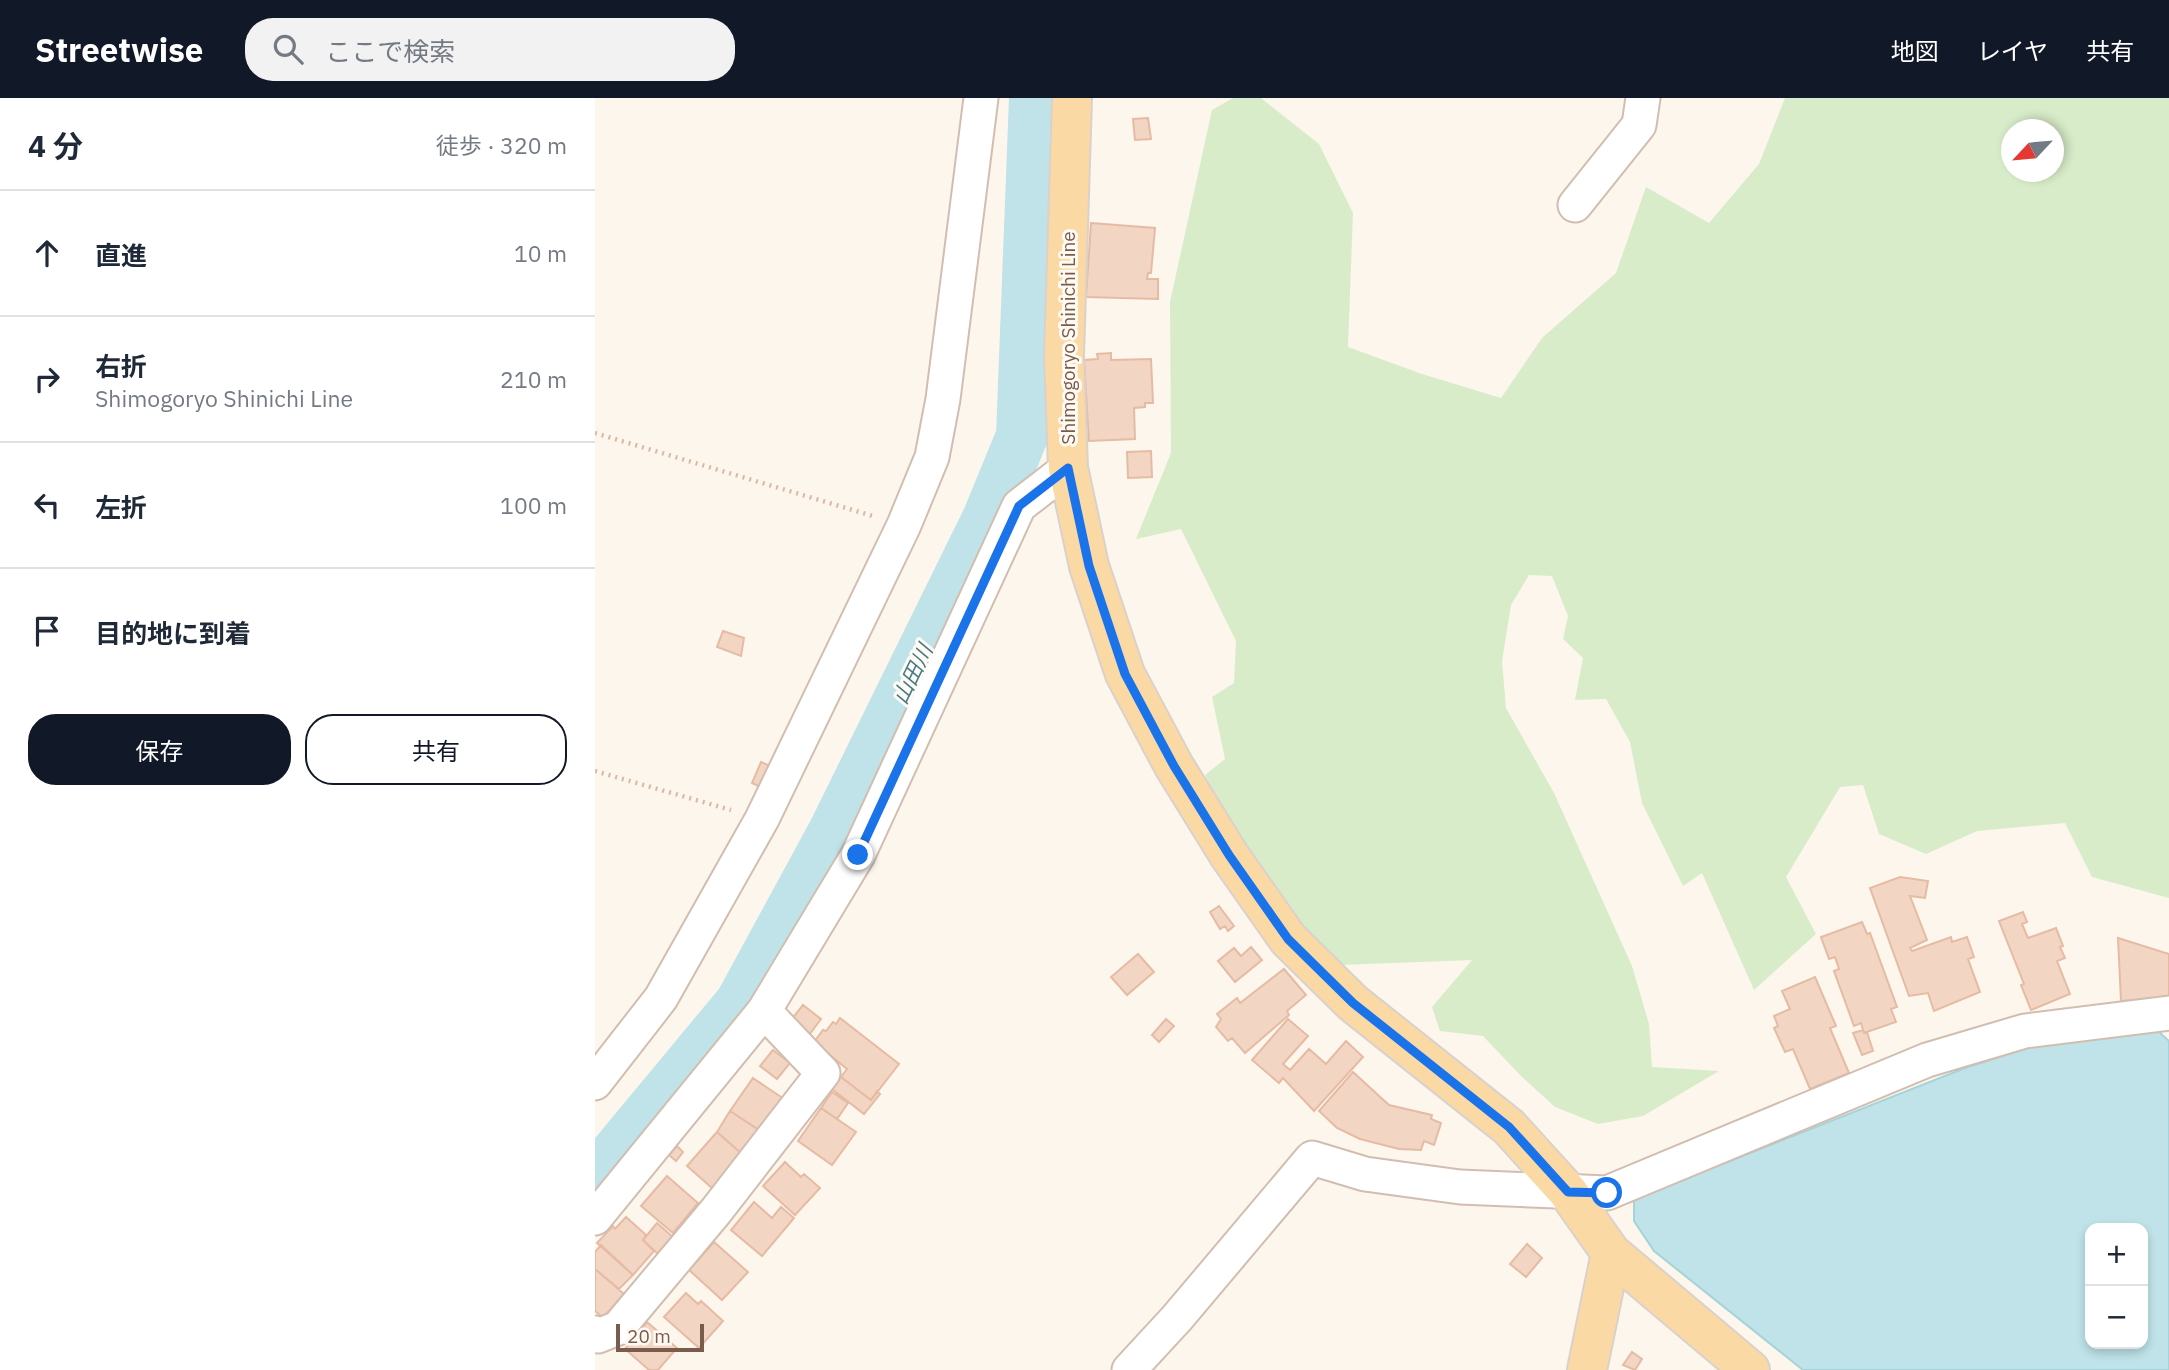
<!DOCTYPE html>
<html lang="ja">
<head>
<meta charset="utf-8">
<style>
  :root { --surface:#fff; --page:#f2f2f3; --text:#1f2937; --muted:#747a83; --line:#e0e1e3; --accent:#111827 }
  body { margin:0; font-family:"IBM Plex Sans","Noto Sans JP",sans-serif; background:var(--page); color:var(--text) }
  .controls { position:absolute; right:21px; bottom:21px; display:grid; overflow:hidden; border-radius:14px; box-shadow:0 4px 10px #0003 }
  .controls button { width:63px; height:63px; display:grid; place-items:center; padding:0; border:0; border-bottom:2px solid var(--line); background:var(--surface); color:var(--text); font:35px sans-serif }
  .compass { position:absolute; left:1406px; top:21px; width:63px; height:63px; border-radius:50%; background:var(--surface); box-shadow:0 4px 10px #0003; rotate:244deg }
  .scale { position:absolute; left:21px; bottom:18px; width:88px; box-sizing:border-box; padding-left:7px; border:4px solid #7a5c4d; border-top:0; font-size:19px; line-height:24px; white-space:nowrap; color:#7a5c4d; -webkit-text-stroke:5px #fffaf3; paint-order:stroke }
  .stop { position:absolute; width:21px; height:21px; margin:-16px; border:5px solid #1a73e8; border-radius:50%; background:#fff }
  .stop.end { background:#1a73e8; border-color:#fff; box-shadow:0 2px 7px #0008 }
  .list { margin:0; padding:0; list-style:none }
  h2 { display:flex; justify-content:space-between; align-items:center; height:91px; margin:0; padding:0 28px; font-size:30px }
  h2 small { font-size:23px; font-weight:400; color:var(--muted) }
  .list li { display:grid; grid-template-columns:46px 1fr auto; gap:21px; align-items:center; box-sizing:border-box; height:126px; padding:0 28px; border-top:2px solid var(--line) }
  .list b { display:block; font-size:26px; white-space:nowrap }
  .list p { margin:0; font-size:23px; white-space:nowrap; color:var(--muted) }
  .list em { font-size:23px; font-style:normal; color:var(--muted) }
  .actions { display:flex; gap:14px; padding:21px 28px }
  .actions a { flex:1; padding:16px 0; border:2px solid var(--accent); border-radius:28px; text-align:center; font-size:24px; color:var(--accent) }
  .actions .main { background:var(--accent); color:#fff }
  .icon { flex:none; width:38px; height:38px; fill:none; stroke:currentColor; stroke-width:2; stroke-linecap:round; stroke-linejoin:round }
  .map { position:relative; flex:none; width:1574px; height:1272px; overflow:hidden }
  header { display:flex; align-items:center; gap:42px; box-sizing:border-box; height:98px; padding:0 35px; background:var(--accent); color:#fff }
  header strong { font-size:33px }
  nav { display:flex; gap:38px; margin-inline-start:auto; font-size:24px }
  .search { width:490px; height:63px; background:var(--page); display:flex; align-items:center; gap:18px; box-sizing:border-box; padding:0 24px; border-radius:28px; color:var(--muted); font-size:26px }
  main { display:flex }
  aside { flex:1; background:var(--surface) }
  .map>svg:first-child { display:block }
  .green { fill:#d8ecc9; fill-rule:evenodd }
  .water { fill:#bfe3e8; stroke:#a5d3da; stroke-width:2; fill-rule:evenodd }
  .lines { fill:none; stroke-linecap:round; stroke-linejoin:round }
  .river { stroke:#bfe3e8; stroke-width:52 }
  .building { fill:#f3d5c3; stroke:#e6bba3; stroke-width:2 }
  .minor-casing { stroke:#d1beb0; stroke-width:37 }
  .major-casing { stroke:#dad1cd; stroke-width:42 }
  .path { stroke:#d9b8a5; stroke-width:4.5; stroke-dasharray:2 5; stroke-linecap:butt }
  .minor { stroke:#fff; stroke-width:33 }
  .major { stroke:#fbd9a5; stroke-width:38 }
  .route { stroke:#1a73e8; stroke-width:9 }
  .labels { text-anchor:middle; dominant-baseline:central; stroke-width:6; stroke-linejoin:round; paint-order:stroke }
  .street-label { font-size:19px; fill:#7a5c4d; stroke:#fffaf3 }
  .water-label { font-size:21px; font-style:italic; fill:#437c86; stroke:#fffaf3 }
</style>
</head>
<body>
<header>
<strong>Streetwise</strong>
<div class="search"><svg class="icon" aria-label="search" viewBox="0 0 24 24"><circle cx="10" cy="10" r="6"/><path d="M15 15l6 6"/></svg>ここで検索</div>
<nav><a>地図</a><a>レイヤ</a><a>共有</a></nav>
</header>
<main>
<aside>
<h2>4 分<small>徒歩 · 320 m</small></h2>
<ul class="list">
<li><svg class="icon" aria-label="ahead" viewBox="0 0 24 24"><path d="M12 20V5M6 11l6-6 6 6"/></svg><div><b>直進</b></div><em>10 m</em></li>
<li><svg class="icon" aria-label="right" viewBox="0 0 24 24"><path d="M7 20v-9h11M14 6l5 5-5 5"/></svg><div><b>右折</b><p>Shimogoryo Shinichi Line</p></div><em>210 m</em></li>
<li><svg class="icon" aria-label="left" viewBox="0 0 24 24"><path d="M17 20v-9H6M10 6l-5 5 5 5"/></svg><div><b>左折</b></div><em>100 m</em></li>
<li><svg class="icon" aria-label="arrive" viewBox="0 0 24 24"><path d="M6 21V4h12l-3 4 3 4H6"/></svg><div><b>目的地に到着</b></div></li>
</ul>
<div class="actions"><a class="main">保存</a><a>共有</a></div>
</aside>
<div class="map">
<svg width="1574" height="1272" viewBox="0 0 1574 1272">
  <rect width="100%" height="100%" fill="#fdf6ec"/>
  <!-- green -->
  <path class="green" d="M638 0H666L724 46 758 115 753 249 827 276 906 300 947 240 1021 175 1051 89 1114 125 1164 66 1190 0H1574V800L1497 779 1470 725 1382 733 1331 756 1284 736 1268 687 1245 689 1191 779 1221 836 1159 892 1107 775 1088 788 1047 705 1035 644 1011 601 980 602 988 560 968 541 973 518 957 478 934 477 916 507 907 563 911 610 959 695 1037 868 1054 926 1057 969 1124 973 1048 1018 1003 1026 960 1009 927 979 888 938 845 933 837 909 877 862 745 867 720 847 655 772 610 677 630 661 617 599 639 585 641 543 586 431 541 441 576 355 575 204 617 12ZM1416 32H1458V74H1416Z"/>
  <!-- water -->
  <path class="water" d="M1563 933 1574 943V1272H1208L1059 1153 1039 1123V1101L1370 970 1464 940ZM1495 1130H1548V1246H1495Z"/>
  <g class="lines">
    <!-- river -->
    <path class="river" d="M0 1081 146 905 239 734 393 421 427 338 440 0"/>
  </g>
  <!-- building -->
  <path class="building" d="M553 20 556 41 540 42 538 21Z
    M496 125 560 130 556 175H553L552 181H563V201L491 199Z
    M516 255V262L556 261 558 305H550V309L539 310 540 341 494 343 489 262 503 261 502 256Z
    M556 353 557 379 533 380 532 354Z
    M128 533 149 540 146 558 122 549Z
    M166 664 177 669 167 690 157 685Z
    M1305 779 1333 783 1330 800 1315 798 1332 842 1315 850 1317 853 1356 839 1357 844 1372 839 1379 859 1373 861 1385 894 1339 913 1333 895 1314 898 1275 790Z
    M624 808 639 828 633 833 630 828 625 831 615 814Z
    M1428 814 1432 824 1427 826 1433 840 1461 830 1468 848 1465 849 1470 860 1462 863 1475 896 1436 912 1426 887 1429 886 1404 823Z
    M1267 824 1272 836 1275 835 1302 909 1296 911 1301 924 1269 935 1266 925 1259 928 1239 873 1244 871 1240 859 1234 861 1226 839Z
    M1523 840 1574 856V899L1526 903Z
    M656 849 667 862 640 884 623 863 639 850 646 858Z
    M543 856 559 874 532 897 516 879Z
    M689 871 711 897 692 913 694 917 650 955 637 940 633 943 621 929 626 921 622 916 642 900 645 905Z
    M1220 879 1241 928 1235 930 1254 975 1215 991 1198 951 1190 954 1179 930 1183 928 1179 918 1195 911 1187 893Z
    M208 907 226 921 211 941 193 926Z
    M245 920 304 966 276 1002 246 979 252 971 219 944 228 932 231 933 238 924 241 926Z
    M571 921 579 928 564 944 557 937Z
    M693 921 713 938 688 966 695 972 714 951 731 966 751 943 768 959 719 1013 688 980 684 985 657 962Z
    M1268 932 1269 935 1272 934 1278 953 1267 957 1258 935Z
    M178 952 195 965 182 981 165 968Z
    M758 974 794 1007 837 1017 836 1021 846 1025 839 1047 829 1043 826 1052 804 1051 765 1041 742 1030 724 1013Z
    M246 979 276 1002 282 993 285 996 269 1016 237 991Z
    M158 980 189 1001 167 1034 135 1013Z
    M237 994 253 1005 242 1021 226 1010Z
    M226 1010 261 1034 237 1067 203 1043Z
    M135 1013 167 1034 147 1056 122 1034Z
    M122 1034 147 1056 117 1090 92 1068Z
    M82 1048 88 1054 81 1063 74 1057Z
    M190 1064 206 1079 209 1076 225 1090 200 1117 168 1088Z
    M72 1078 103 1105 78 1135 46 1108Z
    M159 1104 177 1120 186 1109 199 1120 167 1158 136 1132Z
    M31 1119 51 1137 48 1142 59 1153 38 1177 2 1145 18 1128 20 1131Z
    M62 1125 79 1140 64 1157 48 1142Z
    M119 1144 153 1174 127 1202 94 1172Z
    M932 1146 947 1160 931 1179 915 1166Z
    M6 1147 38 1177 24 1191 0 1171V1154Z
    M0 1171 29 1196 8 1220 0 1213Z
    M91 1195 103 1206 106 1203 128 1223 104 1250 69 1219Z
    M52 1224 82 1250 63 1272H54L30 1251Z
    M1037 1254 1047 1261 1040 1272 1028 1267Z"/>
  <g class="lines">
    <!-- minor casing -->
    <g class="minor-casing">
      <path id="minor" d="M980 107 1044 27 1048 0
        M0 985 66 900 167 721 309 427 337 359 348 301 386 0
        M0 1120 169 913 263 757 424 408 473 370
        M0 1235 3 1238 23 1230 121 1113 228 975 169 913
        M534 1272 582 1220 717 1060 770 1076 865 1089 1012 1095 1332 962 1430 933 1574 915"/>
    </g>
    <!-- major casing -->
    <g class="major-casing">
      <path id="major" d="M477 0 469 257 473 370 494 468 530 576 579 668 634 757 693 841 758 905 914 1029 973 1094 1016 1155 1155 1272
        M992 1272 1016 1155"/>
    </g>
    <!-- path -->
    <path class="path" d="M0 335 281 419
      M0 673 136 712"/>
    <!-- minor -->
    <use href="#minor" class="minor"/>
    <!-- major -->
    <use href="#major" class="major"/>
  </g>
  <g class="lines">
    <!-- route -->
    <path class="route" d="M263 757 424 408 473 370 494 468 530 576 579 668 634 757 693 841 758 905 914 1029 973 1094 1012 1095"/>
  </g>
  <g class="labels">
    <!-- street labels -->
    <g class="street-label">
      <text transform="translate(473 240) rotate(-90)">Shimogoryo Shinichi Line</text>
    </g>
    <!-- water labels -->
    <g class="water-label">
      <text transform="translate(317 576) rotate(-64)">山田川</text>
    </g>
  </g>
</svg>
<div class="controls">
<button>+</button>
<button>−</button>
</div>
<svg class="compass" viewBox="-18 -18 36 36"><path d="M0-13l5 13h-10z" fill="#e53935"/><path d="M0 13l5-13h-10z" fill="#747a83"/></svg>
<div class="scale">20 m</div>
<div class="stop" style="left:1012px;top:1095px"></div>
<div class="stop end" style="left:263px;top:757px"></div>
</div>
</main>
</body>
</html>
